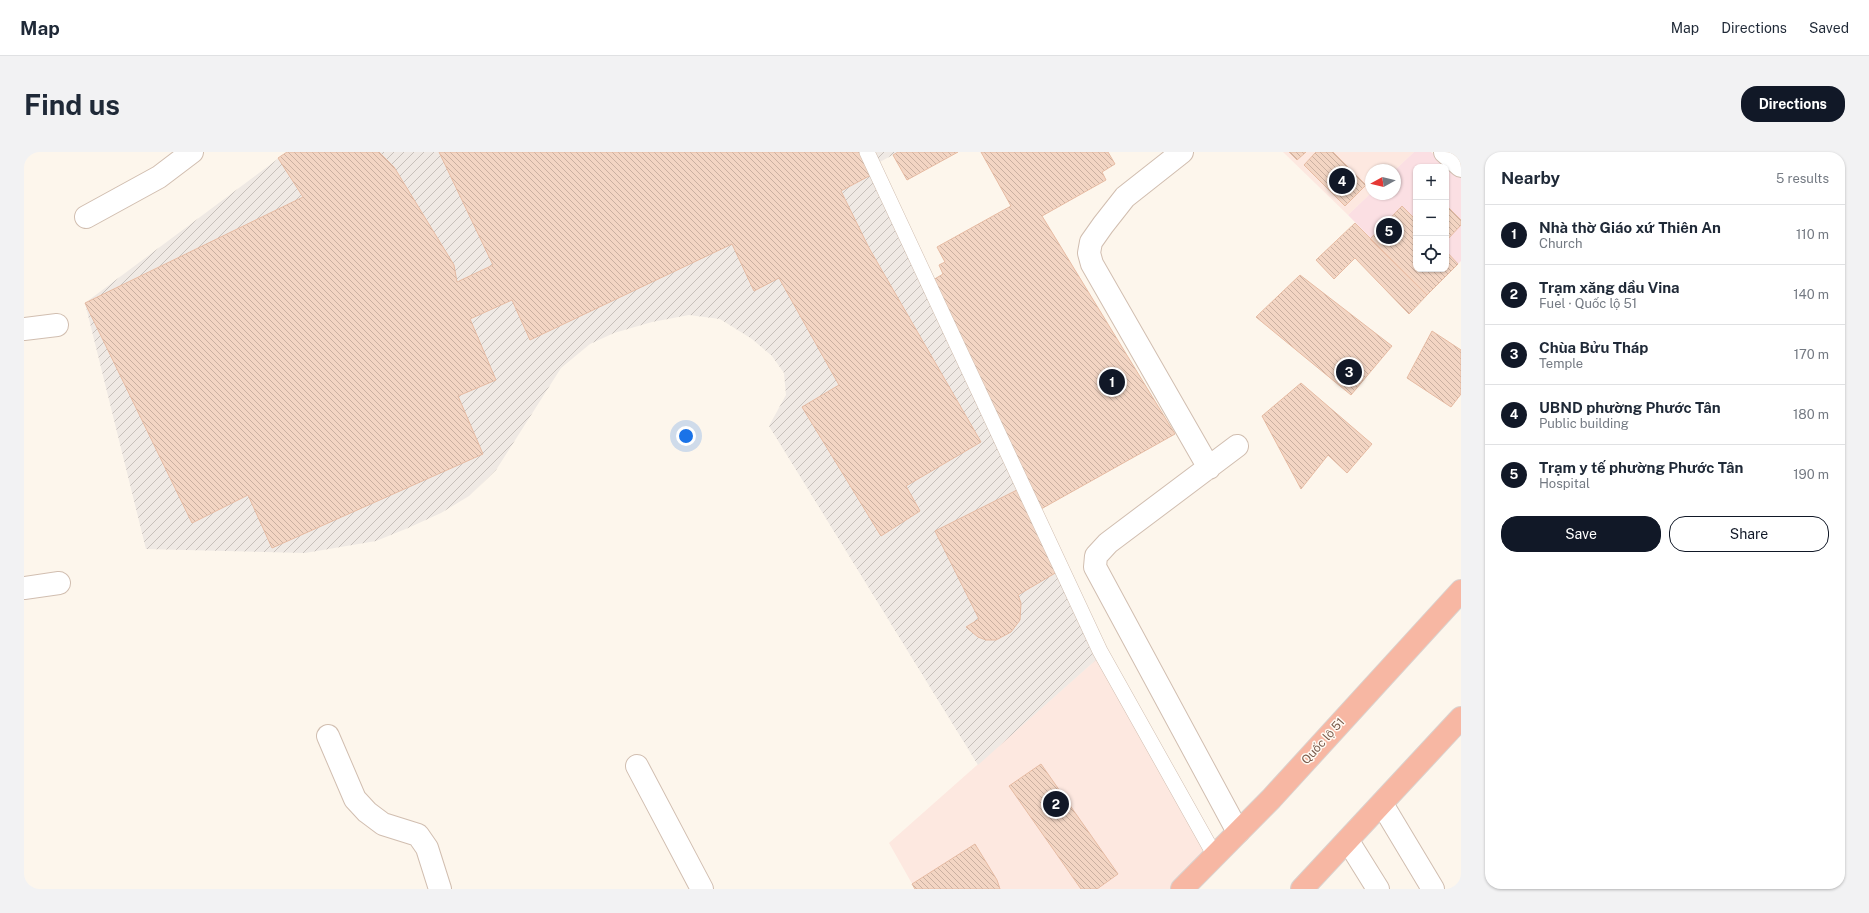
<!DOCTYPE html>
<html lang="en">
<head>
<meta charset="utf-8">
<style>
  :root { --surface:#fff; --page:#f2f2f3; --text:#1f2937; --muted:#747a83; --line:#e0e1e3; --accent:#111827 }
  body { margin:0; font-family:"Public Sans",sans-serif; background:var(--page); color:var(--text) }
  .controls { position:absolute; right:12px; top:12px; display:grid; overflow:hidden; border-radius:8px; box-shadow:0 1px 3px #0004 }
  .controls button { width:36px; height:36px; display:grid; place-items:center; padding:0; border:0; border-bottom:1px solid var(--line); background:var(--surface); color:var(--text); font:20px sans-serif }
  .compass { position:absolute; left:1341px; top:12px; width:36px; height:36px; border-radius:50%; background:var(--surface); box-shadow:0 1px 3px #0004; rotate:262deg }
  .you { position:absolute; left:662px; top:284px; width:14px; height:14px; margin:-10px; border:3px solid #fff; border-radius:50%; background:#1a73e8; box-shadow:0 0 0 6px #1a73e833 }
  .badge { display:grid; place-items:center; width:26px; height:26px; border-radius:50%; background:var(--accent); color:#fff; font-size:13px; font-weight:700 }
  .pin { position:absolute; translate:-50% -50%; border:2px solid #fff; box-shadow:0 1px 4px #0006 }
  .list { margin:0; padding:0; list-style:none }
  h2 { display:flex; justify-content:space-between; align-items:center; height:52px; margin:0; padding:0 16px; font-size:17px }
  h2 small { font-size:13px; font-weight:400; color:var(--muted) }
  .list li { display:grid; grid-template-columns:26px 1fr auto; gap:12px; align-items:center; box-sizing:border-box; height:60px; padding:0 16px; border-top:1px solid var(--line) }
  .list b { display:block; font-size:15px; white-space:nowrap }
  .list p { margin:0; font-size:13px; white-space:nowrap; color:var(--muted) }
  .list em { font-size:13px; font-style:normal; color:var(--muted) }
  .actions { display:flex; gap:8px; padding:12px 16px }
  .actions a { flex:1; padding:9px 0; border:1px solid var(--accent); border-radius:16px; text-align:center; font-size:14px; color:var(--accent) }
  .actions .main { background:var(--accent); color:#fff }
  .icon { flex:none; width:22px; height:22px; fill:none; stroke:currentColor; stroke-width:2; stroke-linecap:round; stroke-linejoin:round }
  .map { position:relative; flex:none; width:1437px; height:737px; overflow:hidden; border-radius:16px }
  header { display:flex; align-items:center; gap:24px; box-sizing:border-box; height:56px; padding:0 20px; background:var(--surface); border-bottom:1px solid var(--line) }
  header strong { font-size:19px }
  nav { display:flex; gap:22px; margin-inline-start:auto; font-size:14px }
  .intro { display:flex; align-items:center; justify-content:space-between; box-sizing:border-box; height:96px; padding:0 24px }
  h1 { margin:0; font-size:28px }
  .button { padding:10px 18px; border-radius:16px; background:var(--accent); color:#fff; font-size:14px; font-weight:700 }
  main { display:flex; gap:24px; padding:0 24px }
  aside { flex:1; background:var(--surface); border-radius:16px; box-shadow:0 1px 3px #0004 }
  .map>svg:first-child { display:block }
  .commercial { fill:#fde8e0 }
  .industrial { fill:url(#industrial-furrows) }
  .medical { fill:#fbdfe3; fill-rule:evenodd }
  .building { fill:url(#building-back-hatch); stroke:#e6bba3 }
  .lines { fill:none; stroke-linecap:round; stroke-linejoin:round }
  .lane-casing { stroke:#d1beb0; stroke-width:16 }
  .street-casing { stroke:#d1beb0; stroke-width:24 }
  .highway-casing { stroke:#dad1cd; stroke-width:24 }
  .lane { stroke:#fff; stroke-width:15 }
  .street { stroke:#fff; stroke-width:22 }
  .highway { stroke:#f7b7a3; stroke-width:22 }
  .labels { text-anchor:middle; dominant-baseline:central; stroke-width:3; stroke-linejoin:round; paint-order:stroke }
  .street-label { font-size:12px; fill:#7a5c4d; stroke:#fffaf3 }
</style>
</head>
<body>
<header>
<strong>Map</strong>
<nav><a>Map</a><a>Directions</a><a>Saved</a></nav>
</header>
<div class="intro"><h1>Find us</h1><a class="button">Directions</a></div>
<main>
<div class="map">
<svg width="1437" height="737" viewBox="0 0 1437 737">
  <defs>
    <pattern id="industrial-furrows" width="10" height="10" patternUnits="userSpaceOnUse"><rect width="10" height="10" fill="#efe9e4"/><path d="M-1 1l2-2M0 10L10 0M9 11l2-2" fill="none" stroke="#c7c0bb"/></pattern>
    <pattern id="building-back-hatch" width="6" height="6" patternUnits="userSpaceOnUse"><rect width="6" height="6" fill="#f3d5c3"/><path d="M-1 5l2 2M0 0l6 6M5-1l2 2" fill="none" stroke="#cab0a1"/></pattern>
  </defs>
  <rect width="100%" height="100%" fill="#fdf6ec"/>
  <!-- commercial -->
  <path class="commercial" d="M1259 0H1390L1371 18H1347V41L1324 63Z
    M1074 506 1190 714 1163 737H891L865 691Z"/>
  <!-- industrial -->
  <path class="industrial" d="M263 0H874L854 11 1074 506 954 613 745 274 762 243 760 221 748 204 728 187 696 167 665 163 628 170 590 181 566 192 537 216 472 318 445 344 417 361 384 376 352 389 281 401 122 397 61 151Z"/>
  <!-- medical -->
  <path class="medical" d="M1390 0H1407L1437 26V109L1403 143 1324 63 1347 41V42H1371V18ZM1392 15H1422V117H1392Z"/>
  <!-- building -->
  <path class="building" d="M263 0H355L370 15 430 113 433 130 469 113 415 0H836L847 23 817 39 845 96 957 290 882 334 896 359 857 384 778 255 815 233 755 126 730 139 708 92 506 188 488 148 446 167 472 228 434 244 459 302 248 396 224 343 168 371 61 151 279 45 254 6Z
    M874 0H934L883 28 869 3Z
    M957 0H1084L1091 12 1078 20 1082 28 1018 64 1151 282 1017 357 909 128 919 122 915 113 921 110 913 95 987 54Z
    M1265 0H1282L1273 8Z
    M1292 0H1309L1342 33 1321 54 1280 13Z
    M1422 53 1437 68V73L1422 89Z
    M1378 54 1390 66 1392 65V117H1422V99L1434 112 1403 143 1346 87Z
    M1331 71 1403 143 1385 162 1331 106 1310 127 1292 108Z
    M1276 123 1368 194 1327 243 1232 165Z
    M1408 179 1437 198V242L1427 255 1383 226Z
    M1277 231 1348 292 1323 321 1304 303 1277 337 1238 264Z
    M995 337 1033 420 994 443 997 451 996 468 987 480 972 488H962L954 485 942 475 955 467 911 379Z
    M1017 612 1094 722 1073 737H1057L985 634Z
    M951 692 973 728 976 737H891L888 732Z"/>
  <g class="lines">
    <!-- lane casing -->
    <g class="lane-casing">
      <path id="lane" d="M843 0 1076 499 1191 704"/>
    </g>
    <!-- street casing -->
    <g class="street-casing">
      <path id="street" d="M1158 0 1101 45 1079 73 1067 90 1065 101 1068 112 1185 316
        M1421 0 1437 14
        M62 65 135 25 168 0
        M0 177 33 173
        M1213 294 1084 391 1072 404 1071 415 1214 680
        M0 436 35 431
        M304 584 331 647 343 660 359 672 394 683 403 696 416 737
        M613 614 678 737
        M1358 652 1409 737
        M1324 689 1354 737"/>
    </g>
    <!-- highway casing -->
    <g class="highway-casing">
      <path id="highway" d="M1158 737 1247 647 1437 439
        M1278 737 1437 566"/>
    </g>
    <!-- lane -->
    <use href="#lane" class="lane"/>
    <!-- street -->
    <use href="#street" class="street"/>
    <!-- highway -->
    <use href="#highway" class="highway"/>
  </g>
  <g class="labels">
    <!-- street labels -->
    <g class="street-label">
      <text transform="translate(1299 589) rotate(-48)">Quốc lộ 51</text>
    </g>
  </g>
</svg>
<div class="controls">
<button>+</button>
<button>−</button>
<button><svg class="icon" aria-label="locate" viewBox="0 0 24 24"><circle cx="12" cy="12" r="6"/><path d="M12 2v4M12 18v4M2 12h4M18 12h4"/></svg></button>
</div>
<svg class="compass" viewBox="-18 -18 36 36"><path d="M0-13l5 13h-10z" fill="#e53935"/><path d="M0 13l5-13h-10z" fill="#747a83"/></svg>
<div class="you"></div>
<div class="pin badge" style="left:1088px;top:230px">1</div>
<div class="pin badge" style="left:1032px;top:652px">2</div>
<div class="pin badge" style="left:1325px;top:220px">3</div>
<div class="pin badge" style="left:1318px;top:29px">4</div>
<div class="pin badge" style="left:1365px;top:79px">5</div>
</div>
<aside>
<h2>Nearby<small>5 results</small></h2>
<ul class="list">
<li><span class="badge">1</span><div><b>Nhà thờ Giáo xứ Thiên An</b><p>Church</p></div><em>110 m</em></li>
<li><span class="badge">2</span><div><b>Trạm xăng dầu Vina</b><p>Fuel · Quốc lộ 51</p></div><em>140 m</em></li>
<li><span class="badge">3</span><div><b>Chùa Bửu Tháp</b><p>Temple</p></div><em>170 m</em></li>
<li><span class="badge">4</span><div><b>UBND phường Phước Tân</b><p>Public building</p></div><em>180 m</em></li>
<li><span class="badge">5</span><div><b>Trạm y tế phường Phước Tân</b><p>Hospital</p></div><em>190 m</em></li>
</ul>
<div class="actions"><a class="main">Save</a><a>Share</a></div>
</aside>
</main>
</body>
</html>
